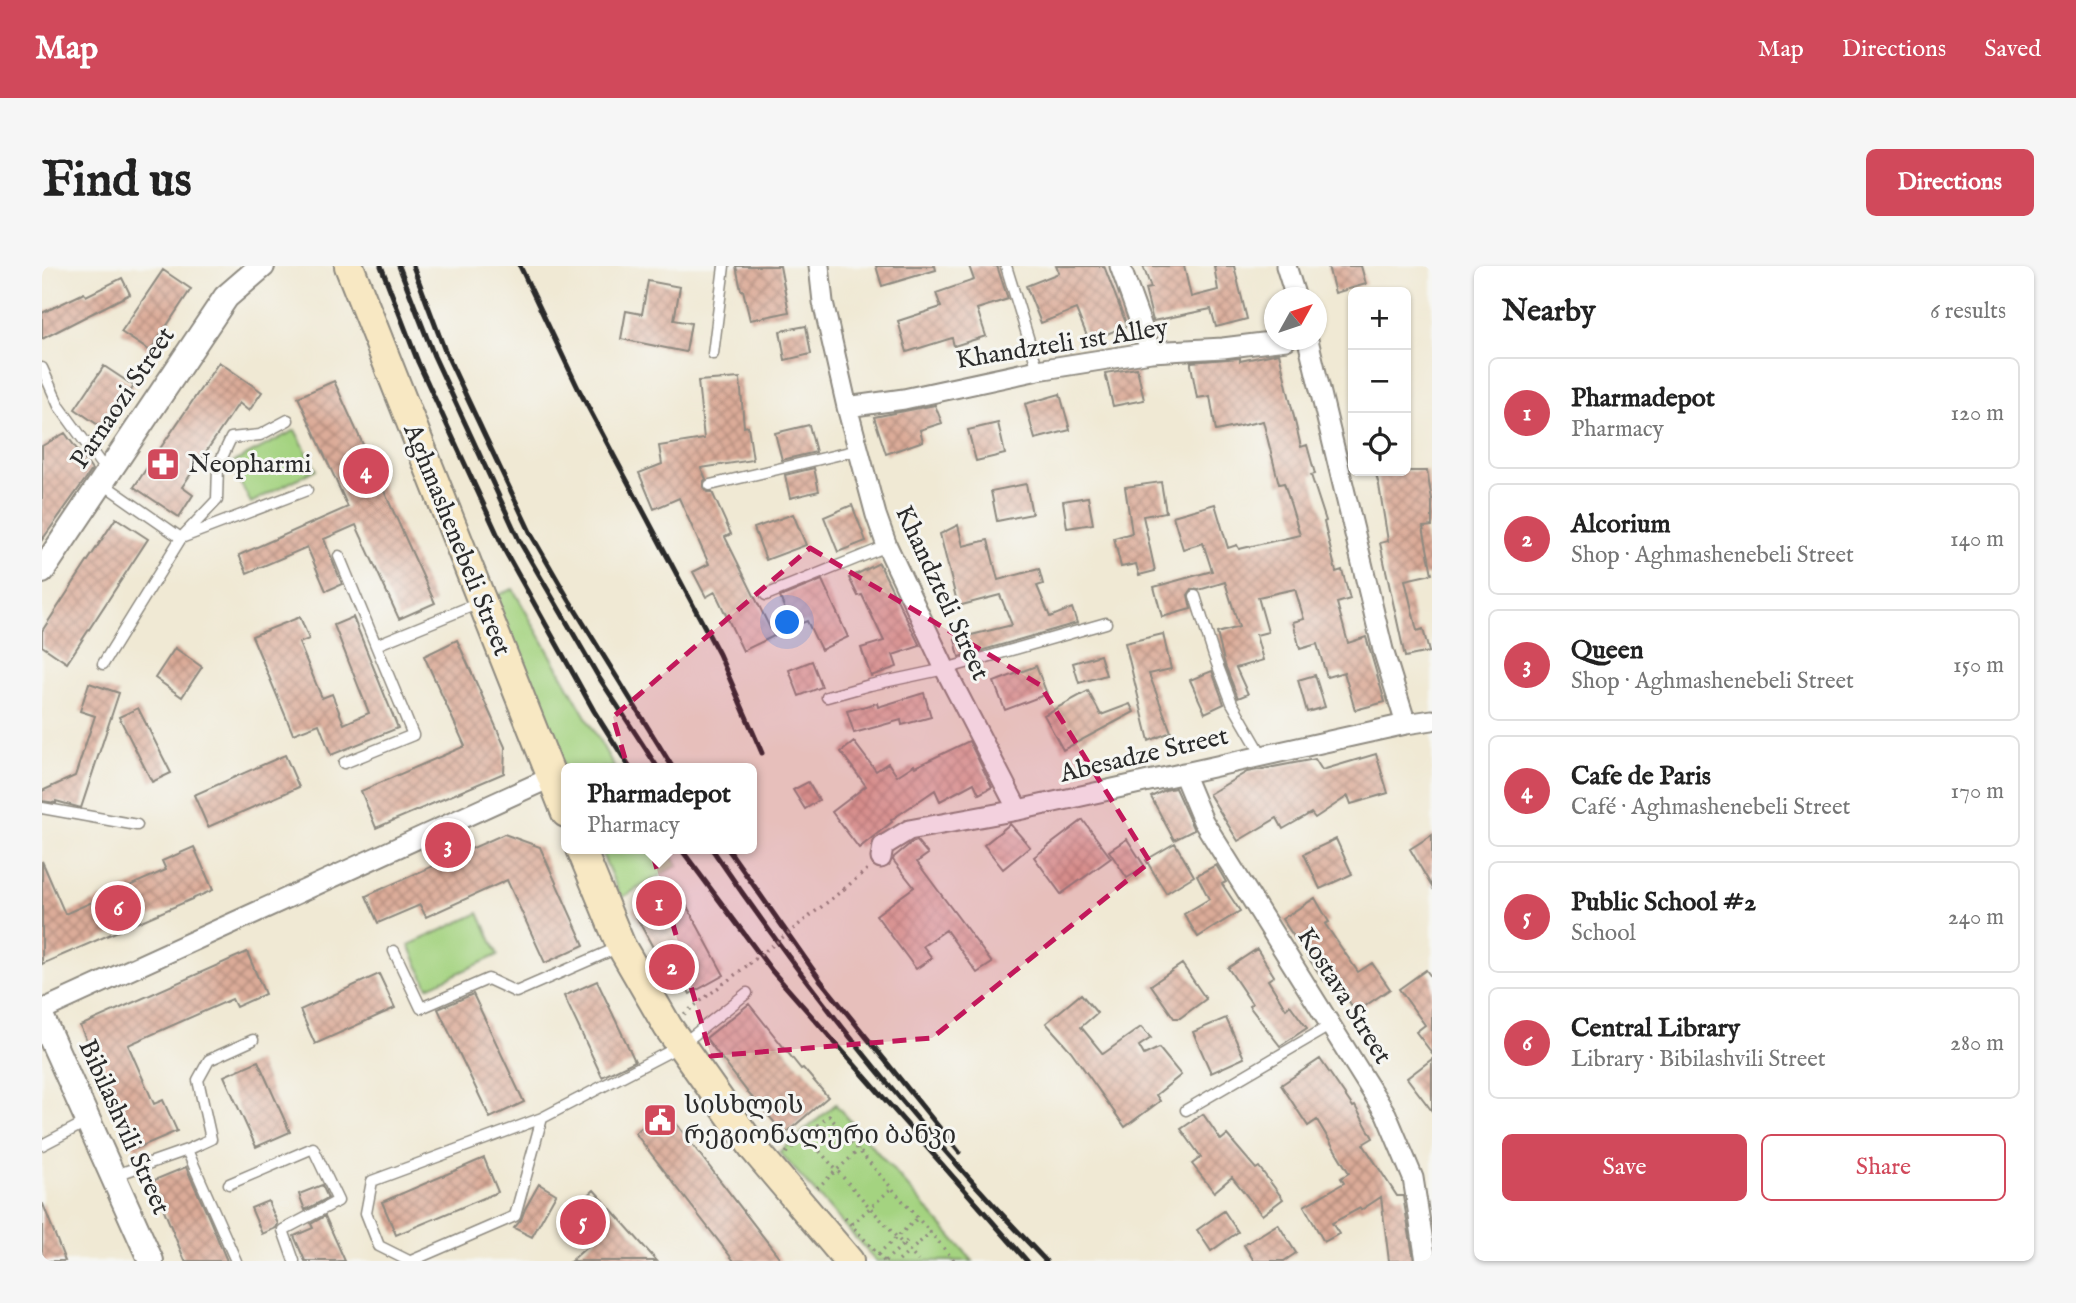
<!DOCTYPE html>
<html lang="en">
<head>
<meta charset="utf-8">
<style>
  :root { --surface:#fff; --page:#f6f6f6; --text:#222; --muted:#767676; --line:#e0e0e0; --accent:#d1495b }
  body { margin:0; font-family:"IM FELL English","Noto Serif Georgian",serif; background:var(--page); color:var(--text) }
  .controls { position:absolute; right:21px; top:21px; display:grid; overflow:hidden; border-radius:10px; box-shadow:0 2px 5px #0004 }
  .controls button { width:63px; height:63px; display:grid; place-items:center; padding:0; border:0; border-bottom:2px solid var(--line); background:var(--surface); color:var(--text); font:35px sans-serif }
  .compass { position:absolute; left:1222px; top:21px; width:63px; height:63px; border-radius:50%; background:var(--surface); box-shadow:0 2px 5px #0004; rotate:50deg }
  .you { position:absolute; left:746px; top:357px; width:24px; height:24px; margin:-18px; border:5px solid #fff; border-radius:50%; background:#1a73e8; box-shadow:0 0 0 10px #1a73e833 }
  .badge { display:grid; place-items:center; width:46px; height:46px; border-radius:50%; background:var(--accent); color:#fff; font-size:23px; font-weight:700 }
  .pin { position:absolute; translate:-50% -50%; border:4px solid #fff; box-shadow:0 2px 7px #0006 }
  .popup { position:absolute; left:519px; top:497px; width:196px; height:91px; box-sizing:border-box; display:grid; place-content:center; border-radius:10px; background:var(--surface); filter:drop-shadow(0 2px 5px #0005); font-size:23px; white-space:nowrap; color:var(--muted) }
  .popup b { font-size:26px; color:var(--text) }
  .popup::after { content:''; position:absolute; left:50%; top:100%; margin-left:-14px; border:14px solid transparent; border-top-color:var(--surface) }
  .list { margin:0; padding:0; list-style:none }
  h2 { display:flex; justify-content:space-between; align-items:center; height:91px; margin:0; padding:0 28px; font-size:30px }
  h2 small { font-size:23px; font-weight:400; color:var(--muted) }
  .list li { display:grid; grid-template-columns:46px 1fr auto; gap:21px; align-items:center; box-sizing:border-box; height:112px; margin:0 14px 14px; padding:0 14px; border:2px solid var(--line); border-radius:10px }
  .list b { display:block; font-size:26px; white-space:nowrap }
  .list p { margin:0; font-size:23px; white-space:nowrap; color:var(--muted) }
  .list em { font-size:23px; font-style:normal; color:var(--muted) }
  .actions { display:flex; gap:14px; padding:21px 28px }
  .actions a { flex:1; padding:16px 0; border:2px solid var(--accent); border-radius:10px; text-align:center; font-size:24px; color:var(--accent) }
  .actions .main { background:var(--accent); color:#fff }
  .icon { flex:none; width:38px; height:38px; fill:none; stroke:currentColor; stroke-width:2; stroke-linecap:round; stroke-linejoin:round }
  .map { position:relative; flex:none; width:1390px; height:995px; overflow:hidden; border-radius:10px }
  header { display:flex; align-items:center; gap:42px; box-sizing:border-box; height:98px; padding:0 35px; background:var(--accent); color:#fff }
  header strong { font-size:33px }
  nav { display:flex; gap:38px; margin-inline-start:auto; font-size:24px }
  .intro { display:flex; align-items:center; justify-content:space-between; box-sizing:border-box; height:168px; padding:0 42px }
  h1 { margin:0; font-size:49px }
  .button { padding:18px 32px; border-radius:10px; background:var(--accent); color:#fff; font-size:24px; font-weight:700 }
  main { display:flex; gap:42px; padding:0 42px }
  aside { flex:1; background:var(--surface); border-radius:10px; box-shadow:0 2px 5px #0004 }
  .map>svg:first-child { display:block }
  .green { fill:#a4d380; stroke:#687f56; stroke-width:2 }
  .building { fill:url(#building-cross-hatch) }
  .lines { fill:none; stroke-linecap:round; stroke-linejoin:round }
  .service-casing { stroke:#8e8a80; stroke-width:13 }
  .minor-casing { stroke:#8e8a80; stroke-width:23 }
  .tertiary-casing { stroke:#8e8a80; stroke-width:28 }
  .secondary-casing { stroke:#8e8a80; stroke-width:32 }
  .path { stroke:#8e8a80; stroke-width:3.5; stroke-dasharray:2 5; stroke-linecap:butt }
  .service { stroke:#fff; stroke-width:10 }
  .minor { stroke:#fff; stroke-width:19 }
  .tertiary { stroke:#fff; stroke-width:24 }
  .secondary { stroke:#f8e8c3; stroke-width:28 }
  .rail { stroke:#2b2b2b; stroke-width:5 }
  .path-bridge { stroke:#8e8a80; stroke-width:3.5; stroke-dasharray:2 5; stroke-linecap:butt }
  .marked { fill:#c2185b; fill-opacity:0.2; stroke:#c2185b; stroke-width:5; stroke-dasharray:14 9; stroke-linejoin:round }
  .labels { text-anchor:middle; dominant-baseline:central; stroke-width:6; stroke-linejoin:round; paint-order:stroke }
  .street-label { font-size:26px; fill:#2b2b2b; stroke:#f6f6f2 }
  .poi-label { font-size:26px; fill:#2b2b2b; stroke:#f6f6f2; text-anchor:start }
</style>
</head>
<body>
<header>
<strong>Map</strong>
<nav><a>Map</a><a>Directions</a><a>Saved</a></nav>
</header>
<div class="intro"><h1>Find us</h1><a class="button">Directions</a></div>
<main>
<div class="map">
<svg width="1390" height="995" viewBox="0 0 1390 995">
  <defs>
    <pattern id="building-cross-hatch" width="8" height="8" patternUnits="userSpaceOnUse" patternTransform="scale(1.75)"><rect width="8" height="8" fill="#dcac99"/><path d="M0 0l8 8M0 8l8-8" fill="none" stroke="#b38c7d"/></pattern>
  </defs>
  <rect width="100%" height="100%" fill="#f6f6f2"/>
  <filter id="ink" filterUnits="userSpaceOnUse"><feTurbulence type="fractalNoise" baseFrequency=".0143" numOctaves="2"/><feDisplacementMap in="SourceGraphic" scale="14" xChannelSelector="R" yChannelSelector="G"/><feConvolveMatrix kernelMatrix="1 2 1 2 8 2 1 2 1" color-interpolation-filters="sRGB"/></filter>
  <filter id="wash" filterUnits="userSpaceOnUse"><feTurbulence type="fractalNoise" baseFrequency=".00686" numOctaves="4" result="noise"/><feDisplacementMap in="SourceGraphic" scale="28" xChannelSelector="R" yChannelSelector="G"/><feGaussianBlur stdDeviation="1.57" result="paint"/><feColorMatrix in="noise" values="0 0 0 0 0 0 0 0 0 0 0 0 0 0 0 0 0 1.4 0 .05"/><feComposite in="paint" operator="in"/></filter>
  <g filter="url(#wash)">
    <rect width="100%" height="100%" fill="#f0e9d4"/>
    <!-- green -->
    <path class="green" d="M253 164 274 203 209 237 188 198Z
      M471 323 573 502H524V504L450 331Z
      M558 583H625L636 599 579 632Z
      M437 647 456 689 386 721 367 679Z
      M794 838V839L931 995H834L737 886Z"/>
    <g id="blocks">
      <!-- building -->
      <path class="building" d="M694 0H738L747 46 708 54 701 24H699Z
        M834 0H893L894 4 840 20Z
        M927 0H955L966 33 935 43 944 70 912 80 910 72 865 86 856 55 899 41 894 27 932 14Z
        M1014 0H1062L1085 60 1047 75 1034 43 999 57 984 20 1017 7Z
        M1101 0H1142L1149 31 1176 24 1172 0H1192L1205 53 1174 61 1169 43 1111 55 1103 23 1109 22Z
        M1286 0H1319L1324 18 1293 27Z
        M121 4 149 23 108 85 79 66Z
        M80 12 88 28 0 73V47L42 27 44 30Z
        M606 15 638 21 632 54 649 57 644 86 579 73 584 45 600 48Z
        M764 60 769 88 743 94 738 65Z
        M1237 87 1259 181 1265 179 1273 208 1269 209 1284 255 1282 256 1294 306 1300 304 1308 333 1295 337 1306 377 1324 371 1343 436 1313 444 1302 406 1285 411 1275 378 1258 383 1251 356 1262 353 1253 323 1216 331 1226 366 1214 369 1221 394 1194 402 1206 428 1196 432 1183 399 1175 367 1197 361 1183 316 1157 324 1150 323 1146 329 1149 343 1120 351 1112 321 1170 305 1161 277 1141 283 1131 250 1173 238 1186 282 1195 279 1197 283 1258 269 1242 217 1237 218 1221 155 1174 165 1168 130 1155 132 1149 99V96L1198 92V95Z
        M177 96 220 126 207 145 197 137 140 221 151 229 137 251 92 221Z
        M62 100 92 120 62 163 33 143Z
        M1095 102 1102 134 1071 140 1063 107Z
        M698 112 702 161 706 160 711 194 659 202 664 213 661 216V221L665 226H670L689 268 683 271 732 370 701 385 673 326 664 331 651 306 667 298 637 232 612 243 597 207 620 198 617 180 662 173 656 115Z
        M292 115 393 337 357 353 314 259 282 273 300 318 284 325 265 281 205 307 197 289 306 241 256 131Z
        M1018 128 1028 164 993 173 983 138Z
        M893 139 900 157 878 164 881 175 844 188 832 151Z
        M956 157 963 188 934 195 926 164Z
        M767 159 774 186 740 194 733 167Z
        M23 167 50 204 0 274V180Z
        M772 202 777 225 748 232 743 209Z
        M1333 205H1385L1390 234V260L1381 261 1390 308 1363 314 1375 365 1381 363 1387 386 1363 391 1338 277 1346 275 1337 219Z
        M1119 216 1124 246 1101 250 1113 305 1097 309 1094 298 1079 301 1072 272 1090 267 1083 221Z
        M984 218 990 248 955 255 949 225Z
        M1046 231 1051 258 1025 262 1021 235Z
        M810 239 824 275 796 286 782 251Z
        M751 248 764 279 724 294 712 262Z
        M74 252 106 273 25 397 0 380V365Z
        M916 259 921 280 946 274 956 314 997 303 1001 318 995 320 1008 351 1030 342 1035 357 917 391 913 373 970 359 958 329 916 340 898 268Z
        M837 297 878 380 851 389 855 401 829 410 819 382 842 375 820 329 816 330 807 312Z
        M780 314 806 371 779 384 765 355 750 361 738 331Z
        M258 351 267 373 257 377 280 432 290 428 302 458 327 447 292 359 311 351 356 462 289 489 277 458 251 468 210 370Z
        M1121 368 1129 403 1107 408 1129 466 1107 475 1083 377Z
        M415 374 463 481 462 507 334 562 319 525 423 480 382 390Z
        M133 382 160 401 140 431 113 412Z
        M1058 389 1064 409 1037 417 1031 397Z
        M770 395 780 421 757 430 747 404Z
        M994 400 1005 428 963 444 952 416Z
        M1170 405 1182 438 1163 447 1148 414Z
        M1273 409 1283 441 1265 446 1256 414Z
        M47 417 77 427 39 542 14 535V537L0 535V525L33 510 53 450 38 445Z
        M1046 425 1059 449 1088 438 1092 446 1021 484 1002 449Z
        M882 427 889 451 860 459 859 454 812 467 805 445 835 437 836 441Z
        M96 442 129 507 110 516 77 451Z
        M927 475 950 521 937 528 932 517 898 535 893 524 849 554 850 556 817 582 790 546 824 520 799 486 812 476 834 505 846 497 855 510 872 499 873 501Z
        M1334 488 1346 527 1309 538 1306 530 1273 552 1269 547 1241 563 1235 552 1196 575 1167 528 1205 506 1273 493 1280 504Z
        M243 489 257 521 166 561 152 529Z
        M766 516 777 534 763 543 751 524Z
        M1133 522 1152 564 1132 574 1109 531 1123 524Z
        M1041 554 1069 592 1019 628 992 591Z
        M968 558 988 581 961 603 942 579Z
        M462 568 498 581 542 679 503 697 465 614 384 651 378 639 336 657 324 630Z
        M1390 569V621L1368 583Z
        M1085 573 1103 601 1085 612 1067 585Z
        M1294 573 1310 608 1278 623 1262 588Z
        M875 575 886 588 875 596 950 697 935 707 904 664 881 680 890 692 874 703 834 649 872 621 851 594 852 591 869 577Z
        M1133 577 1152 610 1124 627 1104 594Z
        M152 581 171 624 0 698V595L23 648 124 604 120 595Z
        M1174 599 1184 616 1180 618 1198 645 1156 671 1142 648 1167 633 1155 609Z
        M634 620 682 709 648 728 641 715 632 720 590 643Z
        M1273 632 1287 656 1283 658 1316 706 1330 697 1348 723 1314 746 1290 710 1282 715 1240 653Z
        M1215 683 1232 710 1226 714 1244 743 1248 739 1265 762 1238 780 1207 740 1210 738 1186 702Z
        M205 686 223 728 194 741 190 733 86 779 112 838 121 834 135 865 93 883 38 760Z
        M1140 698 1164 733 1138 752H1132L1109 719Z
        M1384 704 1390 712V787L1374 766 1383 759 1357 723Z
        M337 708 353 742 273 778 258 744Z
        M555 715 593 795 560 811 522 730Z
        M431 728 482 836 448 852 396 743Z
        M1039 728 1055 747 1039 761 1061 788 1099 761 1109 772 1097 780 1102 789 1117 782 1139 809 1114 829 1118 835 1083 861 1029 785 1004 757Z
        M707 738 759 803 761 802 786 831 743 868 707 828 664 772Z
        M1184 752 1202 792 1169 807 1151 766Z
        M1278 793 1311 841 1313 840 1331 872 1321 878 1355 930H1361L1372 995H1347L1339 931 1319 944 1318 942 1290 957 1297 968 1282 976 1262 940 1302 917 1299 912 1307 907 1275 854 1266 860 1239 819Z
        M1390 793V845L1365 812Z
        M216 795 248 866 214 881 182 810Z
        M623 843 740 995H692L593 867Z
        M1161 848 1179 874 1185 869 1214 903 1217 901 1241 933 1220 949 1190 911 1172 926 1150 898 1159 891 1139 863Z
        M442 892 456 926 354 969 340 936Z
        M144 901 167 952 185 995H143L110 915Z
        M497 918 514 928 490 971 472 962 479 954 483 943Z
        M280 919 286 932 263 944 257 928Z
        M552 924 615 995H529L555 972 530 944Z
        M226 935 236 958 234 962 220 968 209 942Z
        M0 938H1L23 995H0Z
        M1182 945 1196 966 1169 985 1155 964Z
        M283 950 303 995H263L252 970 271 962 269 958Z
        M1236 958 1254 987 1242 995H1212L1202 979Z"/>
    </g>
  </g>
  <g filter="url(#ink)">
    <use href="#blocks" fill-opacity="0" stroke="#8e8a80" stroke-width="2"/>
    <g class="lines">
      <!-- service casing -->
      <g class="service-casing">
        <path id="service" d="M964 0 996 104
          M671 88 682 0
          M0 102 17 140 64 205
          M60 217 139 272 265 224
          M668 219 816 184
          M297 290 371 469 302 497
          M724 329 845 280
          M1153 330 1172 390 1190 437 1220 489
          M334 379 437 337
          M61 398 139 272 175 234 176 200 189 172 218 169 246 154
          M785 431 828 419 903 403 1064 357
          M0 542 95 559
          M352 685 379 742 446 713 474 726 575 682
          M1144 844 1289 759
          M0 879 46 855
          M145 884 194 995
          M71 910 145 884 169 873 156 814 167 794 211 774
          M187 918 271 882 296 935 241 964 252 995
          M367 995 337 980 324 947 330 915 500 852 638 780 705 727
          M369 995 473 950 500 852"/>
      </g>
      <!-- minor casing -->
      <g class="minor-casing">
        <path id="minor" d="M777 0 781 36 805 141 834 249 845 280 903 403 976 544
          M1078 0 1109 86
          M1244 0 1254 32
          M1266 74 1341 384 1364 458
          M805 141 862 133 996 104 1109 86 1181 82 1244 74
          M1141 507 1161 555 1344 848 1371 912 1384 995
          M839 592 841 580 867 564 976 544 1364 458 1390 454
          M0 744 510 511"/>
      </g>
      <!-- tertiary casing -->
      <g class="tertiary-casing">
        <path id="tertiary" d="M0 305 184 31 220 0
          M0 752 109 995"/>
      </g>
      <!-- secondary casing -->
      <g class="secondary-casing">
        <path id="secondary" d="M307 0 524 547
          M539 583 579 680 626 761 713 884 807 995"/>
      </g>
      <!-- path -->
      <path class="path" d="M802 623 827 602
        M642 748 707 698
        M761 863 764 870 876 995
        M744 887 787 850 913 995
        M775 922 817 884
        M803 952 842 995
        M810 958 850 922
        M836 988 876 952
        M843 995 865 975
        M857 995 889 966"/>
      <!-- service -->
      <use href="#service" class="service"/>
      <!-- minor -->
      <use href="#minor" class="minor"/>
      <!-- tertiary -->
      <use href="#tertiary" class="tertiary"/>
      <!-- secondary -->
      <use href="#secondary" class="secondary"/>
      <!-- rail -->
      <path class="rail" d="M339 0 376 96 463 285 552 445 588 502
        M357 0 392 90 478 276 556 410 616 502
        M371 0 403 85 490 270 527 334 631 502
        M478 0 536 122 677 388 720 487
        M639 583 730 705 985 995
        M670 583C769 729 881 867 1004 995
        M686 583 779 715 917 886"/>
      <!-- path-bridge -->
      <path class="path-bridge" d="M707 698 802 623"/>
    </g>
  </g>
  <!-- marked area -->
  <path class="marked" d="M768 282 998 419 1108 596 890 772 669 790 571 451Z"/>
  <!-- icons -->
  <defs>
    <g id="pharmacy-square" transform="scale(1.75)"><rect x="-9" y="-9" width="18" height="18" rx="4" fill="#d1495b" stroke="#f6f6f2"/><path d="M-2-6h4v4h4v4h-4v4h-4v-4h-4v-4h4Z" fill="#fff"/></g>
    <g id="civic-square" transform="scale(1.75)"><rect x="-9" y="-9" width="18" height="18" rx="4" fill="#d1495b" stroke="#f6f6f2"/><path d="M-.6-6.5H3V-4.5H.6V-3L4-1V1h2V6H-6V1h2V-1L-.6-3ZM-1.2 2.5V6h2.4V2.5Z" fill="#fff"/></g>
  </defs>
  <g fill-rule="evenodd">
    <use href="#pharmacy-square" x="121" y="198"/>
    <use href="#civic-square" x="618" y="854"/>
  </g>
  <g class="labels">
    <!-- street labels -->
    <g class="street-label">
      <text transform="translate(1020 78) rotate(-9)">Khandzteli 1st Alley</text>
      <text transform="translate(81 132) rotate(-56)">Parnaozi Street</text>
      <text transform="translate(415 274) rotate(68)">Aghmashenebeli Street</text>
      <text transform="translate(900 327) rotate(65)">Khandzteli Street</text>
      <text transform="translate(1102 489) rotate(-13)">Abesadze Street</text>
      <text transform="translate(1302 730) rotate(58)">Kostava Street</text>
      <text transform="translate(82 861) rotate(66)">Bibilashvili Street</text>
    </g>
    <!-- poi labels -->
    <g class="poi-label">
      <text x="146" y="198">Neopharmi</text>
      <text x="642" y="839">სისხლის<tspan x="642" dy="30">რეგიონალური ბანკი</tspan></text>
    </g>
  </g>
</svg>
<div class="controls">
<button>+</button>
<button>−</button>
<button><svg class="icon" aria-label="locate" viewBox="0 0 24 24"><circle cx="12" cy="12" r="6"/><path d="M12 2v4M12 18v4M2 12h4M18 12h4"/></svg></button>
</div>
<svg class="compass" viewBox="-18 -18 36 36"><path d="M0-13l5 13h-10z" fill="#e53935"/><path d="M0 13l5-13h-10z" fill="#767676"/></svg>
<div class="you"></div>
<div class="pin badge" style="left:617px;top:637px">1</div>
<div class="popup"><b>Pharmadepot</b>Pharmacy</div>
<div class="pin badge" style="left:630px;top:701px">2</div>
<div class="pin badge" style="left:406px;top:579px">3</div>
<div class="pin badge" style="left:324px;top:205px">4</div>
<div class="pin badge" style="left:541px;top:956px">5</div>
<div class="pin badge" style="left:76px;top:642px">6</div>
</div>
<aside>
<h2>Nearby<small>6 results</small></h2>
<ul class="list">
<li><span class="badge">1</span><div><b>Pharmadepot</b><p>Pharmacy</p></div><em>120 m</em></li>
<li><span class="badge">2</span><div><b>Alcorium</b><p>Shop · Aghmashenebeli Street</p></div><em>140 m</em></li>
<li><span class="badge">3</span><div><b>Queen</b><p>Shop · Aghmashenebeli Street</p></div><em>150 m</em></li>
<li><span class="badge">4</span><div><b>Cafe de Paris</b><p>Café · Aghmashenebeli Street</p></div><em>170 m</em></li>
<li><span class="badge">5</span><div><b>Public School #2</b><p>School</p></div><em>240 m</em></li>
<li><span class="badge">6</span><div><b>Central Library</b><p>Library · Bibilashvili Street</p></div><em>280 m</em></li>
</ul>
<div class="actions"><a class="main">Save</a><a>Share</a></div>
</aside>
</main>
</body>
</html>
